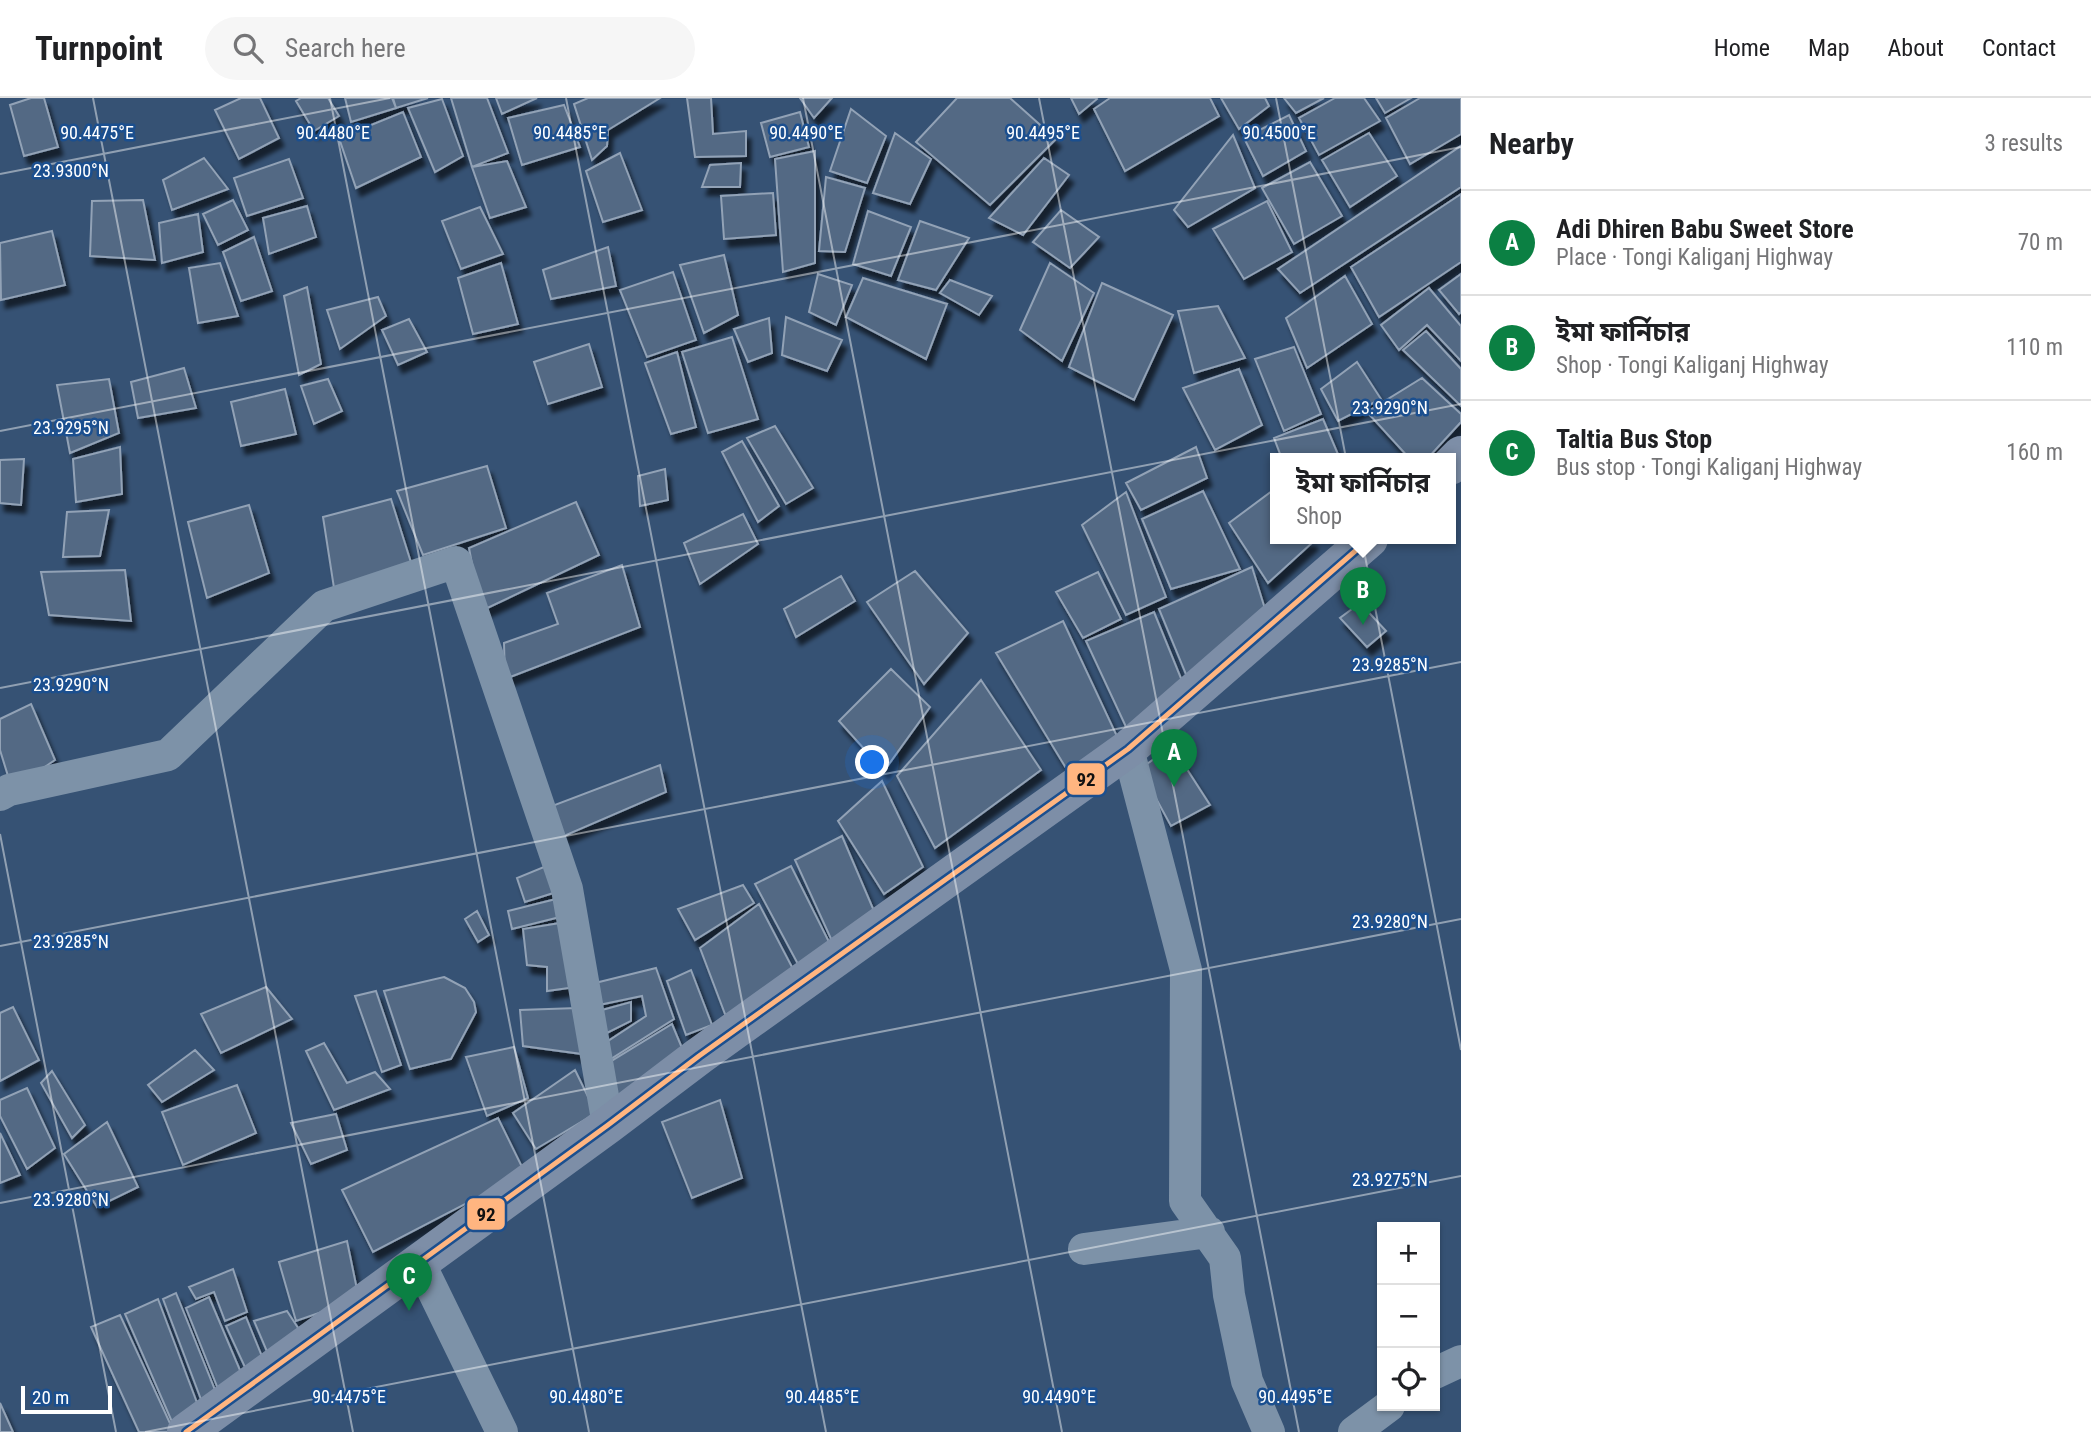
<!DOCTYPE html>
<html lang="en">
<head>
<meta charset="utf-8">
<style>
  :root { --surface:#fff; --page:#f6f6f6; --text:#202124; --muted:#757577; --line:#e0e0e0; --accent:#0b8043 }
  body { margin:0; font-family:"Roboto Condensed","Noto Sans Bengali",sans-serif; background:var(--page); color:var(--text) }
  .controls { position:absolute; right:21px; bottom:21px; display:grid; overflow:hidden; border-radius:0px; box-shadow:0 2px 5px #0004 }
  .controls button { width:63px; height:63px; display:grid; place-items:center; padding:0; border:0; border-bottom:2px solid var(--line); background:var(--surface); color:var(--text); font:35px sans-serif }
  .scale { position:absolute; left:21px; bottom:18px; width:91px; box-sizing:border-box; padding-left:7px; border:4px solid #fff; border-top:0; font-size:19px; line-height:24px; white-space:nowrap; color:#fff; -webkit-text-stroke:5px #1b4f8f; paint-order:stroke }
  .you { position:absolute; left:873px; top:665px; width:24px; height:24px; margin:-18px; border:5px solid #fff; border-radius:50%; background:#1a73e8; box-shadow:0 0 0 10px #1a73e833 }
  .badge { display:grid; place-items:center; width:46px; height:46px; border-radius:50%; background:var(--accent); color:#fff; font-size:23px; font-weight:700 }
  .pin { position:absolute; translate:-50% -58px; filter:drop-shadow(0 2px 4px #0008) }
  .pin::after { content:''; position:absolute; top:37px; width:24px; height:21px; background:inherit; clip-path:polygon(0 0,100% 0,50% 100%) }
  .popup { position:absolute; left:1270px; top:355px; width:186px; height:91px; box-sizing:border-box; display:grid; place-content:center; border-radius:0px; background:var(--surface); filter:drop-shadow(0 2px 5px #0005); font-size:23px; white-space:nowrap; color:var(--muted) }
  .popup b { font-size:26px; color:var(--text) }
  .popup::after { content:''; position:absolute; left:50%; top:100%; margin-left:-14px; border:14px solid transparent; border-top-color:var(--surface) }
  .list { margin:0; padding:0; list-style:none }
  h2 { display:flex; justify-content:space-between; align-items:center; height:91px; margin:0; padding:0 28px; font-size:30px }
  h2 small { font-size:23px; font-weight:400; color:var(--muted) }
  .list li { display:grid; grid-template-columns:46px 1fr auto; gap:21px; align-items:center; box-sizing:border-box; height:105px; padding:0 28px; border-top:2px solid var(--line) }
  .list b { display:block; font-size:26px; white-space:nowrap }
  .list p { margin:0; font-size:23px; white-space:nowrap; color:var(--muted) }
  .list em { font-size:23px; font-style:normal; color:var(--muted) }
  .icon { flex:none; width:38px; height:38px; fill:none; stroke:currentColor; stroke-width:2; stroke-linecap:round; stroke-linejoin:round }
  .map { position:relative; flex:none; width:1461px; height:1334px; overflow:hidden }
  header { display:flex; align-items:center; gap:42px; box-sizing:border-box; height:98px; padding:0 35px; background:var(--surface); border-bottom:2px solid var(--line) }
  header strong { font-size:33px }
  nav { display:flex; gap:38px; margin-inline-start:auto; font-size:24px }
  .search { width:490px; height:63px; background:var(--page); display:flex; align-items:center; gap:18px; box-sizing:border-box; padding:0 24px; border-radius:38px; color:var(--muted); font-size:26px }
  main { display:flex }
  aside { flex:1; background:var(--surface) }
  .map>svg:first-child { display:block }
  .building { fill:#526984; stroke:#92a2b6; stroke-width:2; filter:url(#shadow) }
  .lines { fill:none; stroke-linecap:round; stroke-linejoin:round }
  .minor { stroke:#7d92a8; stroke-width:32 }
  .major { stroke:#7d8ea7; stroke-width:38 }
  .bus-1-casing { stroke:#1b4f8f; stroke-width:10 }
  .bus-1 { stroke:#ffb580; stroke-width:5 }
  .ticks { fill:none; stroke:#fff; stroke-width:2; stroke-opacity:0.45 }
  .ticks-label { font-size:18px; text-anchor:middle; fill:#fff; stroke:#1b4f8f; stroke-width:5; stroke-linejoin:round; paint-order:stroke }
  .line-badge { stroke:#1b4f8f; stroke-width:2.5 }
  .pale-badge-label { font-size:19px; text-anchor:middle; font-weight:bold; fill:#111 }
</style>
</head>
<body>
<header>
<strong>Turnpoint</strong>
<div class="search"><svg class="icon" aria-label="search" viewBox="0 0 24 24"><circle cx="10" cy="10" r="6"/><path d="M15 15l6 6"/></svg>Search here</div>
<nav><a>Home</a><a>Map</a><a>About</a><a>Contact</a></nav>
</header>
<main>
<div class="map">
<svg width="1461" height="1334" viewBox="0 0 1461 1334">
  <defs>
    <filter id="shadow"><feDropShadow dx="4.5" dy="8" stdDeviation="2" flood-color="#0009"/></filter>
  </defs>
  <rect width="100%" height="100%" fill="#365274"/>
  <!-- building -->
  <path class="building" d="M31 0H44L58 49 24 58 10 7Z
    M241 0H260L279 40 239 61 215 12Z
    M301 0H328L339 18 314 33 296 3Z
    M345 0H392L396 10 351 24Z
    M393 0H428L396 10Z
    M451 0H487L508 55 472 69Z
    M496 0H537L502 16Z
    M588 0H660L608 32 607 48 592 62 574 6Z
    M687 0H711L713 36 746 33V58L695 59Z
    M800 0H832L814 20Z
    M957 0H1010L1056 41 990 107 916 44Z
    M1071 0H1096L1097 1 1079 16Z
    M1110 0H1210L1219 18 1125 73 1094 11Z
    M1221 0H1265L1269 8 1239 31Z
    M1284 0H1324L1296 15Z
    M1335 0H1364L1380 23 1319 57 1299 20Z
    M1376 0H1411L1385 15Z
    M1420 0H1461V36L1410 66 1386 20Z
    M442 1 463 58 435 74 408 10Z
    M564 7 580 49 522 67 508 20Z
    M851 11 886 38 867 85 830 73Z
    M403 14 421 59 356 90 339 40Z
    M800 14 809 49 770 59 761 25Z
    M1289 17 1306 53 1263 78 1244 40Z
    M895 35 931 61 910 106 873 95Z
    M1369 35 1397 78 1350 109 1322 62Z
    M1233 37 1255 90 1188 129 1174 112Z
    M1461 48V89L1300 195 1278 171Z
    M815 53V165L783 174 775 61Z
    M620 55 642 112 603 124 586 73Z
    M204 60 228 91 172 112 163 82Z
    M1044 60 1069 77 1023 137 989 120Z
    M289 61 303 100 247 118 234 80Z
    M507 63 526 109 490 120 472 69Z
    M1310 64 1342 118 1294 146 1262 90Z
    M741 65 740 89H702L710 67Z
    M826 79 865 90 845 154 819 153Z
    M773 95 776 137 724 141 721 98Z
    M1461 96V164L1379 219 1351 169Z
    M143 102 155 162 90 158 92 103Z
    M233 102 248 132 218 147 203 116Z
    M1267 103 1292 154 1244 181 1213 131Z
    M307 108 316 139 269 156 263 120Z
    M480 109 503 156 461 171 442 123Z
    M1061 112 1099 139 1070 170 1033 144Z
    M868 113 911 129 891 178 853 166Z
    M198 116 203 154 162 165 159 125Z
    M920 123 969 140 936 192 898 182Z
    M52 133 65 187 1 202 0 145Z
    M254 139 272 193 241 203 223 154Z
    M608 149 616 188 551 201 543 172Z
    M724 157 738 217 704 235 680 167Z
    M220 165 238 218 198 225 189 170Z
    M501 165 518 226 473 236 458 180Z
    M1050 165 1094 195 1062 263 1020 232Z
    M673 174 696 242 647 259 620 192Z
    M818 176 852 187 836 227 809 214Z
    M1461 176V214L1459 216 1439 192Z
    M1345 178 1372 226 1307 270 1286 220Z
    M863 180 947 206 926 261 846 219Z
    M950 182 992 198 979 217 940 195Z
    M1102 185 1173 217 1134 302 1069 269Z
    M307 189 321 266 299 277 284 198Z
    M1429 190 1461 228V263L1427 227 1399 252 1381 227Z
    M378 199 386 218 340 251 327 212Z
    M1218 208 1245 260 1194 275 1178 213Z
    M786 219 842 242 827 273 782 257Z
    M769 220 772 255 748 264 734 231Z
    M409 221 427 254 398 267 382 232Z
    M1426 233 1461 271V308L1403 252Z
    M732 239 758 321 708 335 682 254Z
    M589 246 602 289 548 306 534 264Z
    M1294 249 1321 316 1284 333 1255 261Z
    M677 254 696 329 671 336 645 265Z
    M1357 264 1381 301 1338 323 1321 291Z
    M184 270 196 310 138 320 131 284Z
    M1239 271 1262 327 1215 352 1183 290Z
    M1422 280 1461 316V324L1427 361H1410L1367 314Z
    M109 281 119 335 70 355 57 287Z
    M328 281 342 313 314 326 301 288Z
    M285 291 296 336 241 348 231 304Z
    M1323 321 1340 361H1282L1274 340Z
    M775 328 813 390 786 406 747 340Z
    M742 343 779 408 758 424 722 354Z
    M120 349 122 396 76 404 73 361Z
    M1196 349 1207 380 1141 412 1126 385Z
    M24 361 21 407 0 405V362Z
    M487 368 506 430 423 457 397 393Z
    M665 371 668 402 640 408 638 378Z
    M1276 390V441H1312L1313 444 1268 485 1229 425Z
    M1203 393 1240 471 1171 491 1142 421Z
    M1126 394 1166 499 1126 517 1082 427Z
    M391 401 414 474 336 503 323 419Z
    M576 404 599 457 481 513 469 450Z
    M249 407 269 475 207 500 188 424Z
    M109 412 100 458 63 459 67 414Z
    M743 416 758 446 700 486 684 445Z
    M622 467 640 529 505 581 504 545 558 526 547 495Z
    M1252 469 1265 511 1192 591 1159 511Z
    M125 472 131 523 49 517 41 474Z
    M915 473 968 535 924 586 867 504Z
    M1098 474 1121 521 1083 540 1056 494Z
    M841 478 855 503 796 539 784 511Z
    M1360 505 1386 533 1367 549 1340 520Z
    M1154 514 1187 595 1127 631 1086 543Z
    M1063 523 1122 649 1069 675 996 555Z
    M891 571 930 609 884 673 839 623Z
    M981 582 1041 672 935 750 897 678Z
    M31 606 55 662 12 691 0 652V621Z
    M1172 648 1210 707 1171 728 1140 671Z
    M660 667 666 694 564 738 552 708Z
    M882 683 923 769 884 796 838 723Z
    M842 738 874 813 832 843 795 762Z
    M556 764 566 791 525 804 517 780Z
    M791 768 829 844 799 868 755 786Z
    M743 787 754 805 695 842 678 811Z
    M560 800 564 818 512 831 508 813Z
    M759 806 793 871 728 924 700 850Z
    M477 813 489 837 478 844 465 821Z
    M566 824 576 889 547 893V869L527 867 523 831Z
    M656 870 674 921 606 964 602 947 646 918 642 898 599 907 595 885Z
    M691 872 712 927 686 937 667 883Z
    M444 879 465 890 474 904 476 914 451 961 410 971 384 893Z
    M266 889 292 921 221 955 201 916Z
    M376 893 401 967 382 974 355 898Z
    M631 904V923L605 936 602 912Z
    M13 909 39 962 0 983V915Z
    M577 910 582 956 523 948 520 912Z
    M672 926 687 962 620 1008 605 967Z
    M324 945 347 985 375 974 390 991 334 1012 306 953Z
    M514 949 528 1000 487 1018 466 959Z
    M195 952 214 972 162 1004 148 987Z
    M575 972 596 1015 536 1051 513 1015Z
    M52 973 85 1027 72 1040 41 985Z
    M237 987 256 1035 183 1067 162 1014Z
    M27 990 55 1050 27 1071 0 1018V1002Z
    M720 1002 742 1080 692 1100 662 1024Z
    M336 1016 347 1052 311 1066 291 1025Z
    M498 1020 525 1075 373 1154 342 1092Z
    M107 1024 138 1089 97 1109 64 1056Z
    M0 1035 20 1077 0 1085Z
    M347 1143 359 1201 296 1223 279 1164Z
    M233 1171 247 1214 225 1223 214 1194 196 1201 189 1189Z
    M176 1195 219 1302 205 1312 163 1201Z
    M209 1199 245 1284 220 1296 186 1210Z
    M158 1201 202 1318 176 1333 125 1216Z
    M287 1213 304 1239 271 1263 254 1223Z
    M120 1217 174 1334H139L91 1229Z
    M246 1219 265 1266 249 1278 226 1228Z
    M0 1305 13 1334H0Z"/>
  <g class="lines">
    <!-- minor -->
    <path class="minor" d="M1128 651 1186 872 1185 1103 1225 1160 1229 1197 1247 1283 1269 1334
      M0 697 9 692 168 657 324 508 456 464 567 791 608 1027
      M1084 1151 1209 1134
      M419 1164 502 1334
      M1435 1275 1461 1263
      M1354 1334 1389 1308"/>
    <!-- major -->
    <path class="major" d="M1450 368 1461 357
      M186 1334 608 1027 699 958 1128 651 1369 441"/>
    <!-- bus-1 casing -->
    <g class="bus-1-casing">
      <path id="bus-1" d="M186 1334 608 1027 699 958 1128 651 1369 441"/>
    </g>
    <!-- bus-1 -->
    <use href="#bus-1" class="bus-1"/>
  </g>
  <!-- ticks -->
  <path class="ticks" d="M93 0 353 1334M330 0 589 1334M566 0 826 1334M803 0 1062 1334M1039 0 1299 1334M1276 0 1461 952M0 76 390 0M0 333 1461 49M0 590 1461 306M0 736 116 1334M0 848 1461 564M0 1105 1461 821M145 1334 1461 1078"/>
  <g class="ticks-label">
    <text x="97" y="41">90.4475°E</text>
    <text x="333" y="41">90.4480°E</text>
    <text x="570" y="41">90.4485°E</text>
    <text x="806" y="41">90.4490°E</text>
    <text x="1043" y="41">90.4495°E</text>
    <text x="1279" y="41">90.4500°E</text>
    <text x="71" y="79">23.9300°N</text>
    <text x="1390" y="316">23.9290°N</text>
    <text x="71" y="336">23.9295°N</text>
    <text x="1390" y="573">23.9285°N</text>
    <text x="71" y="593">23.9290°N</text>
    <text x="1390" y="830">23.9280°N</text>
    <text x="71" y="850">23.9285°N</text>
    <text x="1390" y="1088">23.9275°N</text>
    <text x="71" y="1108">23.9280°N</text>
    <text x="349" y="1305">90.4475°E</text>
    <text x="586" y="1305">90.4480°E</text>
    <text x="822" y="1305">90.4485°E</text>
    <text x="1059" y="1305">90.4490°E</text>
    <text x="1295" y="1305">90.4495°E</text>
  </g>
  <g class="line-badge">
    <rect x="1066" y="664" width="40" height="34" rx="7" fill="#ffb580"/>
    <rect x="466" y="1099" width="40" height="34" rx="7" fill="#ffb580"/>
  </g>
  <g class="pale-badge-label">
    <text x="1086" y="688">92</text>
    <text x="486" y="1123">92</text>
  </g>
</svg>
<div class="controls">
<button>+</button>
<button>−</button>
<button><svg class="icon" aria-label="locate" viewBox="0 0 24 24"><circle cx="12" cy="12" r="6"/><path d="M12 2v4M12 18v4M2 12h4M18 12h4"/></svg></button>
</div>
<div class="scale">20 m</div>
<div class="you"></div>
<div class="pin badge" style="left:1174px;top:689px">A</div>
<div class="pin badge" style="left:1363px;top:527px">B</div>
<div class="popup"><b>ইমা ফার্নিচার</b>Shop</div>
<div class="pin badge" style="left:409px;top:1213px">C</div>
</div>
<aside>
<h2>Nearby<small>3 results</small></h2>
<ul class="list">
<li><span class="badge">A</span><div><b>Adi Dhiren Babu Sweet Store</b><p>Place · Tongi Kaliganj Highway</p></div><em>70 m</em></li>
<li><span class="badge">B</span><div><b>ইমা ফার্নিচার</b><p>Shop · Tongi Kaliganj Highway</p></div><em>110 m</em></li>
<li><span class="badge">C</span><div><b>Taltia Bus Stop</b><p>Bus stop · Tongi Kaliganj Highway</p></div><em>160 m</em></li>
</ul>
</aside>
</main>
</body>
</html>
